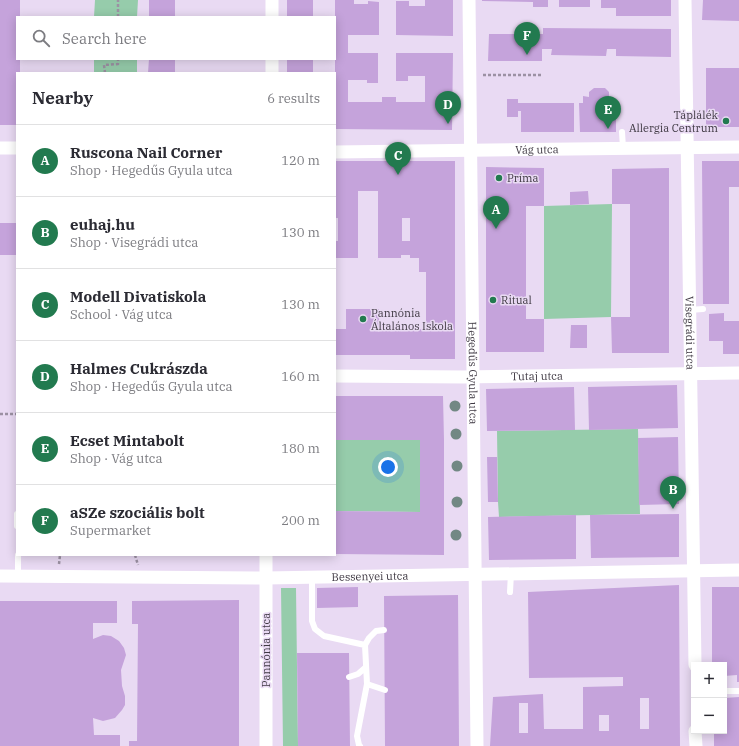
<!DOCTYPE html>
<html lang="en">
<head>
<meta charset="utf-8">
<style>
  :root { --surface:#fff; --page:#f7f7f7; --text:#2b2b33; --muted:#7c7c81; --line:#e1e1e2; --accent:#227a4f }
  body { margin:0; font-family:"IBM Plex Serif",serif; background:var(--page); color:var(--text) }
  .controls { position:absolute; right:12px; bottom:12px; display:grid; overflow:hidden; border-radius:0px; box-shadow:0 2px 10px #0003 }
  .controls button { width:36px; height:36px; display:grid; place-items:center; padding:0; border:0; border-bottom:1px solid var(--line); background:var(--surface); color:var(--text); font:20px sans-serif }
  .you { position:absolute; left:388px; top:467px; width:14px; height:14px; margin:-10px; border:3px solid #fff; border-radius:50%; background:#1a73e8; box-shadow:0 0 0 6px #1a73e833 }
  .badge { display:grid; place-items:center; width:26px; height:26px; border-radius:50%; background:var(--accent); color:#fff; font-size:13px; font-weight:700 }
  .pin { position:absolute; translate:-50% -33px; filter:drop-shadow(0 1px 2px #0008) }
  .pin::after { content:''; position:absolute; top:21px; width:14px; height:12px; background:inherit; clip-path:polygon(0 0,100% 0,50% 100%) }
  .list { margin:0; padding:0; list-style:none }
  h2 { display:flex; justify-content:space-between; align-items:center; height:52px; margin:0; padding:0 16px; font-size:17px }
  h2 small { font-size:13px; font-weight:400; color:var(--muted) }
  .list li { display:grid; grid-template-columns:26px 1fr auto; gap:12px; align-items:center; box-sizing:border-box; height:72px; padding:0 16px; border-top:1px solid var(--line) }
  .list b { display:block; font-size:15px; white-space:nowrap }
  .list p { margin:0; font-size:13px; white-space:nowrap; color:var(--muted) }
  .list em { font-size:13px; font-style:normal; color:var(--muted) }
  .icon { flex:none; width:22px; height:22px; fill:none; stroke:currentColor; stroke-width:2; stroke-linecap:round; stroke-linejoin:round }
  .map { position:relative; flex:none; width:739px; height:746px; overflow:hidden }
  .search { position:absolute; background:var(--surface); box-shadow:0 2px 10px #0003; left:16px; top:16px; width:320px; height:44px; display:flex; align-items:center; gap:10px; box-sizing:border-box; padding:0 14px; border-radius:0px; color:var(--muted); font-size:15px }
  .panel { position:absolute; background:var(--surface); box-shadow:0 2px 10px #0003; left:16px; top:72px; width:320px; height:484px; border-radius:0px }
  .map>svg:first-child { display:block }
  .green { fill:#96ccab }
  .building { fill:#c5a3db; fill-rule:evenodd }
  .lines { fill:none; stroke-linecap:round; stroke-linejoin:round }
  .path { stroke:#9c91a3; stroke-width:2.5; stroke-dasharray:3 2; stroke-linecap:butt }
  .service { stroke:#fff; stroke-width:6 }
  .minor { stroke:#fff; stroke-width:13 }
  .tree { fill:#728884 }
  .poi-dot { fill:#227a4f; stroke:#e9daf3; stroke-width:1.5 }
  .labels { text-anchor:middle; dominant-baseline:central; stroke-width:3; stroke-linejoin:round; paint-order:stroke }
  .poi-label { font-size:11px; fill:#3f3943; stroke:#e9daf3; text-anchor:start }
  .street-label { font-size:11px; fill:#3f3943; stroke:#e9daf3 }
</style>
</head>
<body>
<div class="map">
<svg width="739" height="746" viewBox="0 0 739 746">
  <rect width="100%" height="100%" fill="#e9daf3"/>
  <!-- green -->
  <path class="green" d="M95 0H138L137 17H94Z
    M94 59H137V73H94Z
    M612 204 611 317 544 319V206Z
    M638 429 640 514 499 517 498 502 497 431Z
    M335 440H420V512L335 511Z
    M281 588H296L298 746H283Z"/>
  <!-- building -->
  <path class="building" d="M0 0H20V17H17V59H20V73H17V125H0Z
    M149 0H175V17H149Z
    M287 0H313V17H287Z
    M335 0H354V4H368V1L379 2V35H348V53H378V83H367V80H348V102H382V97H396V102H425V76H408V81H396V53H453L452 130 335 129Z
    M425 0H453V36L396 35V1H409V6H425Z
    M482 0H548V7H533V2L482 1Z
    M559 0H590V7H559Z
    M601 0H671V16H616V8H601Z
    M703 0H739V21L702 20Z
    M543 28 671 29V57L616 56V49H607L606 56 551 55 552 49H542V61H488L489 34H543Z
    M149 59H175V73H148Z
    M287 59H313V73H287Z
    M706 68H739V127H706Z
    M594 88H605L609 92V103H616V132H580L579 103H583V96L589 97V92Z
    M507 99H518V103H574V132H521V111H518V117H507Z
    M335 161H455V359H410V355H335V329H346V309H379V329H426V272H419V258H410V255H401V258H378V191H358V258H335V241H338V218H335ZM402 218H410V241H402Z
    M702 161H739V187H729V304H703Z
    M486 167 544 168V206H526V319H544V352H486Z
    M669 168V353H612L611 317H630V204H612V169Z
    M588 191 589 204 570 205V192Z
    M0 223H17V255H0Z
    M724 313V321H739V354H723V341H709V314Z
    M571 325H587V348H570Z
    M677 385 678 428 589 430 588 387Z
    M574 387 575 430 487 431 486 389Z
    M335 396H443L444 440V555L335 554V511L420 512V440H335Z
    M678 437 679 504 639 505 638 438Z
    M487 457H497L498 502H488Z
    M679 514V557L591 558 590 515Z
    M576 515V559L489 560 488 517Z
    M679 585 680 746H490L493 697 543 694 544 729H583V687L623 686V677L529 678 528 592ZM640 698H649V729H640ZM519 703H528V733H519ZM599 715H609V731H599Z
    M358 587V607L317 608V588Z
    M712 587H739V682H737V675L724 676V665H712Z
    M458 595 459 746H385L384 596Z
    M239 600V746H129V741H137L138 624H132V601Z
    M0 601H117V623H93V639L103 635 111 636 119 641 124 648 126 655 121 670 122 686 125 696V705L122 710 115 718 103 721 93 718 94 735H120V746H0Z
    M297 653H349L350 746H298Z
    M739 697V746H714V731H724V698Z"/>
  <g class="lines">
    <!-- path -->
    <path class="path" d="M118 17V0
      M105 73 104 65 118 64V59
      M483 75H542
      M0 414H17
      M135 555 138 565
      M59 564 60 555"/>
    <!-- service -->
    <path class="service" d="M622 132 623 148
      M689 310 703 309
      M17 514V526
      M18 555V576
      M312 577V621L315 629 324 636 365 645 369 638 376 631 384 630
      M510 592 511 573
      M365 645 367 684 385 690
      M349 677 358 674 366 667
      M724 691H739
      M360 746 359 745 357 736 367 684"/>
    <!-- minor -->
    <g class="minor">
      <path id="s1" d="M469 0 477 746"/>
      <path id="s2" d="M685 0 695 665"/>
      <path d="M272 17V0"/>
      <path d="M272 73V59"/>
      <path d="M0 148H17"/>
      <path id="s3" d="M335 152 739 147"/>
      <path id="s4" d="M335 376 464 377 739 373"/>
      <path d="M266 555V746"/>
      <path id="s5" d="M0 576 266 578 739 570"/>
      <path d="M695 731 696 746"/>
    </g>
  </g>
  <!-- trees -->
  <g class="tree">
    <circle cx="455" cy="406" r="5.5"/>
    <circle cx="456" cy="434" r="5.5"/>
    <circle cx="457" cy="466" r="5.5"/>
    <circle cx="457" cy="502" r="5.5"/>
    <circle cx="456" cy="535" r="5.5"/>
  </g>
  <!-- markers -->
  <g class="poi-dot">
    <circle cx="726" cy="121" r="4"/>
    <circle cx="499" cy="178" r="4"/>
    <circle cx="493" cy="300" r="4"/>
    <circle cx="363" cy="319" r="4"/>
  </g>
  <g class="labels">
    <!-- poi labels -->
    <g class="poi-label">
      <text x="718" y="115" text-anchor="end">Táplálék<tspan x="718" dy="13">Allergia Centrum</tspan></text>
      <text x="507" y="178">Príma</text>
      <text x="501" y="300">Ritual</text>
      <text x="371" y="313">Pannónia<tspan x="371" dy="13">Általános Iskola</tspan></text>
    </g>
    <!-- street labels -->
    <g class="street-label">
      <text stroke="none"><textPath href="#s3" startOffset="202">Vág utca</textPath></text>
      <text stroke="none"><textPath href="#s2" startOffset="333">Visegrádi utca</textPath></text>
      <text stroke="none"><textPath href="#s1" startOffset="373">Hegedűs Gyula utca</textPath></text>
      <text stroke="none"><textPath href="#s4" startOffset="202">Tutaj utca</textPath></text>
      <text stroke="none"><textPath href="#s5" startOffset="370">Bessenyei utca</textPath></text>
      <text transform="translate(266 650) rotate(-90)">Pannónia utca</text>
    </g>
  </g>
</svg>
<div class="controls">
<button>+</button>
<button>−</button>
</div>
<div class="you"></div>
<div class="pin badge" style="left:496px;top:229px">A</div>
<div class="pin badge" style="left:673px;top:509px">B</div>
<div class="pin badge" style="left:398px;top:175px">C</div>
<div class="pin badge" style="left:448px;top:124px">D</div>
<div class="pin badge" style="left:608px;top:129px">E</div>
<div class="pin badge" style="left:527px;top:55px">F</div>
<div class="search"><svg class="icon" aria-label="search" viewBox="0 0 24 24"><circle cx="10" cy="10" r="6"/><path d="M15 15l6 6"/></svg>Search here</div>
<section class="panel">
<h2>Nearby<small>6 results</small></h2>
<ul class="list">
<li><span class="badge">A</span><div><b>Ruscona Nail Corner</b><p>Shop · Hegedűs Gyula utca</p></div><em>120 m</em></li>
<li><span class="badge">B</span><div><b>euhaj.hu</b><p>Shop · Visegrádi utca</p></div><em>130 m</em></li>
<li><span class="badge">C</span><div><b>Modell Divatiskola</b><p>School · Vág utca</p></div><em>130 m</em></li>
<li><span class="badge">D</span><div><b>Halmes Cukrászda</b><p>Shop · Hegedűs Gyula utca</p></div><em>160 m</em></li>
<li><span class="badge">E</span><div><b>Ecset Mintabolt</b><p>Shop · Vág utca</p></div><em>180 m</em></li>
<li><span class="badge">F</span><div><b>aSZe szociális bolt</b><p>Supermarket</p></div><em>200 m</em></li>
</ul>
</section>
</div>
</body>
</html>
